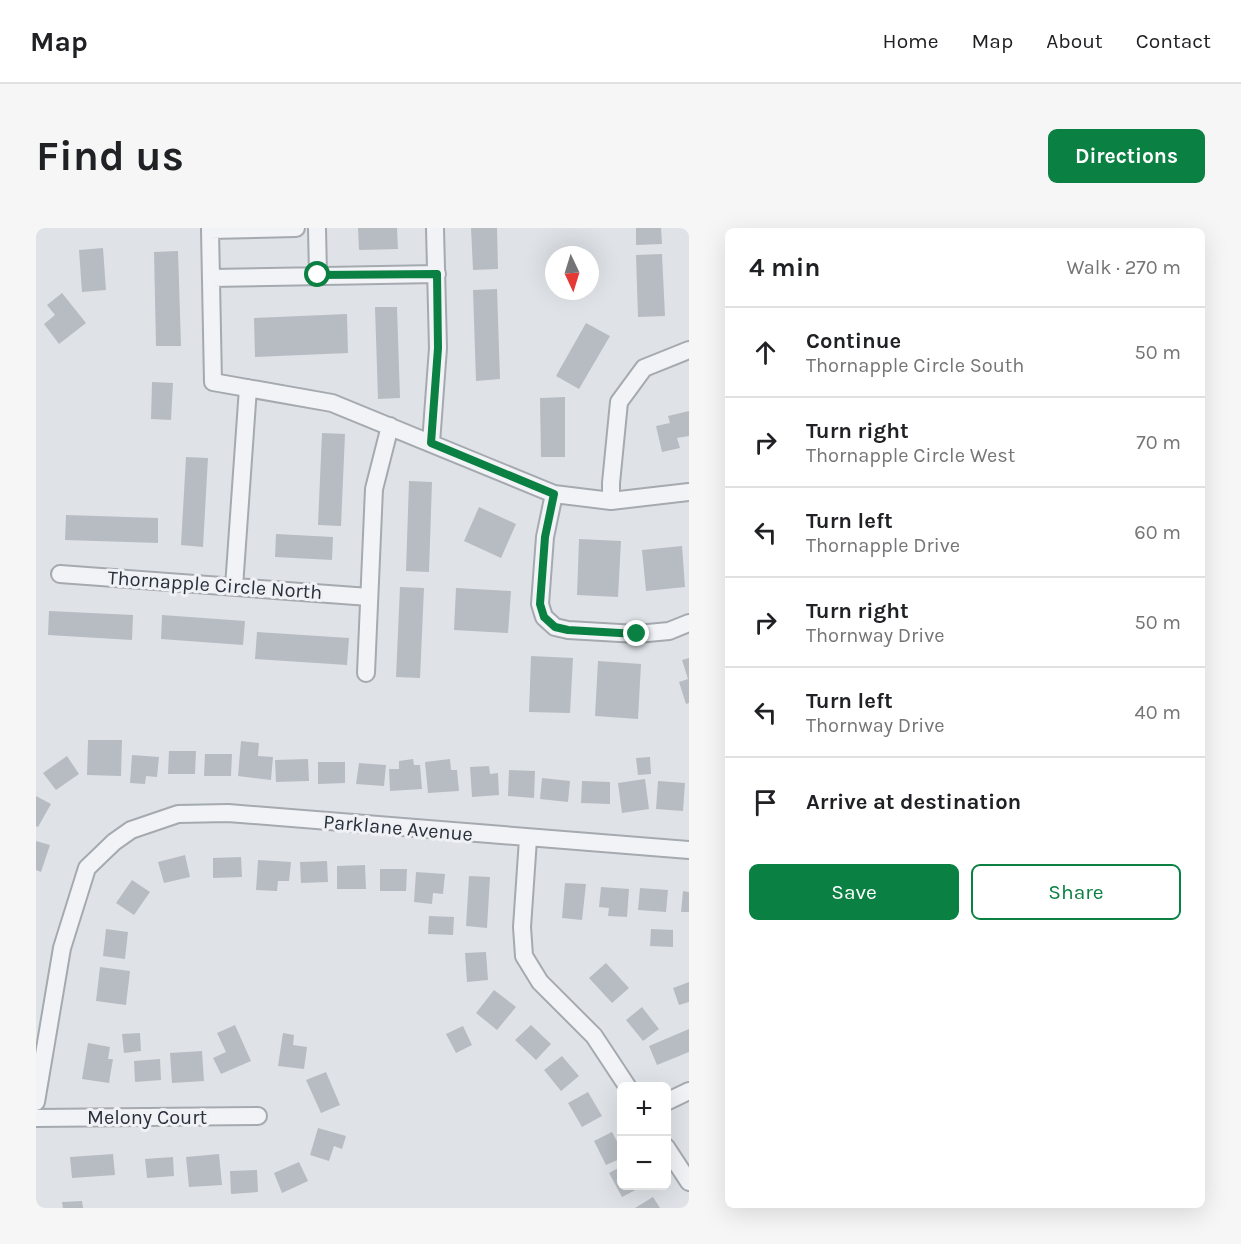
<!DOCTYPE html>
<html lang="en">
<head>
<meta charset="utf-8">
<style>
  :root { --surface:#fff; --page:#f6f6f6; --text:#202124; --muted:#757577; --line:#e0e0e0; --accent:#0b8043 }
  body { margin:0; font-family:Karla,sans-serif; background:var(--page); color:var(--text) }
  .controls { position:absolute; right:18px; bottom:18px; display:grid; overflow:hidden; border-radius:9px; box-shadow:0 6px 24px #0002 }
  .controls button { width:54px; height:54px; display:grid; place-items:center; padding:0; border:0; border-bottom:2px solid var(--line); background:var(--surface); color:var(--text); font:30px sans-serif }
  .compass { position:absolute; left:509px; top:18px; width:54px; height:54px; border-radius:50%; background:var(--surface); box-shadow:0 6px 24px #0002; rotate:176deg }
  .stop { position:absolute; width:18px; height:18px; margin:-14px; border:4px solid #0b8043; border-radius:50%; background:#fff }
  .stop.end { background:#0b8043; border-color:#fff; box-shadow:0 2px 6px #0008 }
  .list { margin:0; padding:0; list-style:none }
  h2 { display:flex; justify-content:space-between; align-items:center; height:78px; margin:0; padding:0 24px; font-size:26px }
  h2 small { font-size:20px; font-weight:400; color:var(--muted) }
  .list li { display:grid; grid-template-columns:39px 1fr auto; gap:18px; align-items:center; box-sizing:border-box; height:90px; padding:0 24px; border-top:2px solid var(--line) }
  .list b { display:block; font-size:22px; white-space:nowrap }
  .list p { margin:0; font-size:20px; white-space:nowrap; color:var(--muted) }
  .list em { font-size:20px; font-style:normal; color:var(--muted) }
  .actions { display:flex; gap:12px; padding:18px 24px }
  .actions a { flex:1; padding:14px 0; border:2px solid var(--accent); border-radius:9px; text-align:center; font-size:21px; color:var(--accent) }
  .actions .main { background:var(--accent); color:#fff }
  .icon { flex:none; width:33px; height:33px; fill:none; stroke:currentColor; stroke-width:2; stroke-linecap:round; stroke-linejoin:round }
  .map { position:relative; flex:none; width:653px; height:980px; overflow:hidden; border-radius:9px }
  header { display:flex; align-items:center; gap:36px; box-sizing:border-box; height:84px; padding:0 30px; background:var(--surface); border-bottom:2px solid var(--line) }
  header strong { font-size:28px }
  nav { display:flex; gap:33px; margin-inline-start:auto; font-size:21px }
  .intro { display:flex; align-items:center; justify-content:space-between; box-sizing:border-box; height:144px; padding:0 36px }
  h1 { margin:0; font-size:42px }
  .button { padding:15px 27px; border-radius:9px; background:var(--accent); color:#fff; font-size:21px; font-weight:700 }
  main { display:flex; gap:36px; padding:0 36px }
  aside { flex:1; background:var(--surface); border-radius:9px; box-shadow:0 6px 24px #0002 }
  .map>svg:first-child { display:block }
  .building { fill:#b7bcc3 }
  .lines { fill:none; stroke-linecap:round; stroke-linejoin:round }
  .minor-casing { stroke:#a5aab0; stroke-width:20 }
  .minor { stroke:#f2f3f6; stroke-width:16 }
  .route { stroke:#0b8043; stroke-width:8 }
  .labels { text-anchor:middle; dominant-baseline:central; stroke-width:6; stroke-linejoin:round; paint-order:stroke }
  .street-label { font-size:20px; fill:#2a313c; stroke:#eff1f5 }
</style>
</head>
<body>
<header>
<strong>Map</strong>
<nav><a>Home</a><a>Map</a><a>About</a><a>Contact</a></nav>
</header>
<div class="intro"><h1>Find us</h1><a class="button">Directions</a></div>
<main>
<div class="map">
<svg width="653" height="980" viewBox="0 0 653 980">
  <rect width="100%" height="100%" fill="#dfe3e7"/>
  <!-- building -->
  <path class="building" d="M322 0H361L362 21 323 22Z
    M435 0H461L462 41 437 42Z
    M600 0H625L626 16 600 17Z
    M67 20 70 62 46 64 43 22Z
    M142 23 145 118H120L118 24Z
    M626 26 629 88 602 89 600 27Z
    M461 61 464 151 440 153 437 62Z
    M26 65 50 95 23 116 8 96 19 87 11 77Z
    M339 79H361L364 170 342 171Z
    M311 86 312 125 219 129 218 90Z
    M550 95 574 108 543 161 520 148Z
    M116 154 137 155 135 192 115 191Z
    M529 169V229H505L504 170Z
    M653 183V208L641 210 644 220 626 224 620 198 634 195 632 188Z
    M286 205 309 206 305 298 282 297Z
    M150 229 172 230 167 319 145 317Z
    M373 253 396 254 393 344 370 343Z
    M443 279 480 296 465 330 428 313Z
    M30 287 122 290V315L29 312Z
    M240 306 297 309 296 332 239 329Z
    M543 311 585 313 582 369 541 367Z
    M646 318 649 359 610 363 606 322Z
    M364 359 388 360 384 450 360 449Z
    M420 360 475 363 472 405 418 402Z
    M13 383 97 387 96 412 12 407Z
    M126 387 209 393 207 417 125 411Z
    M221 404 313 410 311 437 219 431Z
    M495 428 537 430 534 485 493 484Z
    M653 430V475L650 476 643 454 652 451 646 432Z
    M562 433 605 436 602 491 559 488Z
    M52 512H86L85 548 51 547Z
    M205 513 223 515 222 528 237 529 235 552 202 548Z
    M133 523H160L159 546H132Z
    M169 526H196L195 548H168Z
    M96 527 123 529 121 549 110 548 109 556 94 555Z
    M31 528 43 546 20 562 7 545Z
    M614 529 615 546 602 547 600 530Z
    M272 531 273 553 240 554 239 532Z
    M377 531 378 537H384L386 561 354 563 353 541H363V533Z
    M414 531 415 542H421L423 563 392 565 389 534Z
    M282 534H309V555L282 556Z
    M323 535 350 537 348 558 320 556Z
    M453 538 454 546 462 545 463 567 436 569 434 539Z
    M473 542 499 543 498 570 472 568Z
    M506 550 534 553 532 574 504 571Z
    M609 551 613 581 586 585 582 555Z
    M546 553 574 554V576L545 575Z
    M622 553 649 555 647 583 620 581Z
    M0 568 15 576 2 599 0 598Z
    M0 613 14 617 5 644 0 642Z
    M149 627 154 649 128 655 122 634Z
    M205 629 206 649 177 650V630Z
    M222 632 255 634 253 653H242L241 663 220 662Z
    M291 633 292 654 265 655 264 634Z
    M329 637 330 661H301V638Z
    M344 641H371L370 663H344Z
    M380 644 409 646 407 666 397 665 396 676 378 674Z
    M433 648 454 649 451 700 430 698Z
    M96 652 114 664 98 687 80 675Z
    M529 655 550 656 546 692 526 690Z
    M565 659 593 661 591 689 572 688 573 680 563 679Z
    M604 660 632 662 630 684 602 682Z
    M647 663 653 664V684H645Z
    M393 688 418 689 417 707 392 706Z
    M70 701 92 704 89 731 67 728Z
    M615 701 637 702V719L614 718Z
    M450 724 452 752 431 754 429 725Z
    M570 735 593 760 576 775 553 750Z
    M64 739 94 743 90 777 60 773Z
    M653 754V774L643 777 637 760Z
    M458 762 480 779 461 802 440 785Z
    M606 779 623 801 607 813 590 792Z
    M199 797 215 833 185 846 177 830 190 824 181 805Z
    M495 797 515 816 500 832 479 812Z
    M427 798 436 817 420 825 410 806Z
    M653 801V824L621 837 613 818Z
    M104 805 105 823 88 825 86 806Z
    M247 805 258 807 257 817 271 819 268 841 242 838Z
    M52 815 74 819 72 831H77L73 855 46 851Z
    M166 823 168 853 136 855 134 825Z
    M526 828 543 848 525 863 508 842Z
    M124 831 125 852 99 854 98 833Z
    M290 844 304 877 285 885 270 852Z
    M552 864 566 888 546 899 532 875Z
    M282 900 310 908 306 921 298 918 293 933 274 927Z
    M576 904 586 923V930L570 937 558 913Z
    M77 926 79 947 36 950 34 929Z
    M183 926 186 957 153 959 150 929Z
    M137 929 138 948 111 950 109 931Z
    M263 934 272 953 246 965 238 945Z
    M586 938V958H607L586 969 573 945Z
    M221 942 222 964 195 966 194 943Z
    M617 969 624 980H599Z
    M46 973 47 980H27L26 974Z"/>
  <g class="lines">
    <!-- minor casing -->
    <g class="minor-casing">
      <path id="minor" d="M260 0 174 2 177 154 296 175 518 266 575 273 653 264
        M281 0 282 47
        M175 50 401 46
        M395 215 402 120 399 0
        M518 266 509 309 504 376 508 389 519 399 532 402 601 406 633 403 653 395
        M575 273V255L583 174 608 140 653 122
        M24 346 333 369
        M198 359 212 160
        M330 445 338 261 354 198
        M492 611 486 699 488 728 504 754 558 808 591 858
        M0 874 26 720 51 640 78 614 95 602 142 586 192 585 653 622
        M630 874 653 863
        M0 890 222 888
        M630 919 653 954"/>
    </g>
    <!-- minor -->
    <use href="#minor" class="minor"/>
  </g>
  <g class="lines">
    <!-- route -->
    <path class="route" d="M282 47 401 46 402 120 395 215 518 266 509 309 504 376 508 389 519 399 532 402 601 406"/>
  </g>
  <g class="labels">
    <!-- street labels -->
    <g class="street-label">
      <text transform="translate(179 357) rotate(4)">Thornapple Circle North</text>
      <text transform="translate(362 600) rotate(5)">Parklane Avenue</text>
      <text x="111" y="889">Melony Court</text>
    </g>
  </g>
</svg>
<div class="controls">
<button>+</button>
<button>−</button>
</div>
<svg class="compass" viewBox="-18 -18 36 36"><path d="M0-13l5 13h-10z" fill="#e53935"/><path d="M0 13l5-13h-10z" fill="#757577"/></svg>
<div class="stop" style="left:282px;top:47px"></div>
<div class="stop end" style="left:601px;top:406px"></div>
</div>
<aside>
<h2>4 min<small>Walk · 270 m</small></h2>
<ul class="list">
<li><svg class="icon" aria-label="ahead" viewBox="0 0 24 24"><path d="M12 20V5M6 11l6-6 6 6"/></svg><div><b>Continue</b><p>Thornapple Circle South</p></div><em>50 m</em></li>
<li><svg class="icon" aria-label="right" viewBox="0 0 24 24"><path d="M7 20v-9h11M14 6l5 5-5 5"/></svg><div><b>Turn right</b><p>Thornapple Circle West</p></div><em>70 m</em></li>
<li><svg class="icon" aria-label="left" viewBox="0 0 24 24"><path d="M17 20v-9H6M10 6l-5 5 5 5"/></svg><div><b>Turn left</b><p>Thornapple Drive</p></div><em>60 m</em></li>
<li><svg class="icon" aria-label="right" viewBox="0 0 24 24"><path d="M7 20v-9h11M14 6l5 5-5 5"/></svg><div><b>Turn right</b><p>Thornway Drive</p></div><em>50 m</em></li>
<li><svg class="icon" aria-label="left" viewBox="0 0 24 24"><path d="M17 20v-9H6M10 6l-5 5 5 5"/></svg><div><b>Turn left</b><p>Thornway Drive</p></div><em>40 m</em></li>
<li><svg class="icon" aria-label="arrive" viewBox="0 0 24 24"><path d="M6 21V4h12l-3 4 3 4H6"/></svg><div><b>Arrive at destination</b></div></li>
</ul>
<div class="actions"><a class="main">Save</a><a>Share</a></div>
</aside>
</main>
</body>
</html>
